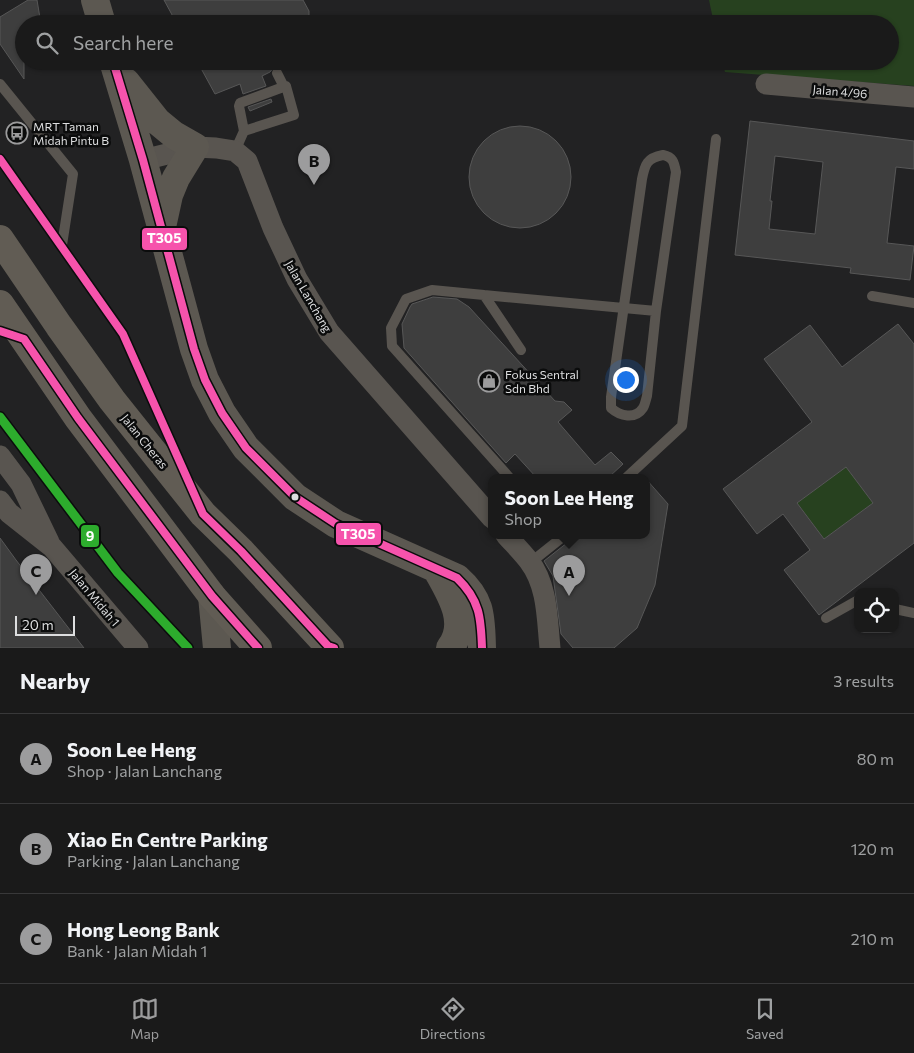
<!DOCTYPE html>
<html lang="en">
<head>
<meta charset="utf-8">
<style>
  :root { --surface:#1a1a1a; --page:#232323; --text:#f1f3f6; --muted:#9fa1a2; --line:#383839; --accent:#9c9c9d }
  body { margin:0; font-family:Commissioner,sans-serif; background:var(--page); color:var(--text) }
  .controls { position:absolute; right:15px; bottom:15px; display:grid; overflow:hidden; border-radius:10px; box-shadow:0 1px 4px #0004 }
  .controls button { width:45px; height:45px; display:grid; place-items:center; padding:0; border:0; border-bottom:1px solid var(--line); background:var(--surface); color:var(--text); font:25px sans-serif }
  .scale { position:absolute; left:15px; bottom:12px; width:60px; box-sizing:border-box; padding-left:5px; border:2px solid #dddedf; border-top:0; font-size:14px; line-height:18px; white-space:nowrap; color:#dddedf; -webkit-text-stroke:4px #0b0c0c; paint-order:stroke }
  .you { position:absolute; left:625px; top:379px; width:18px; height:18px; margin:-12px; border:4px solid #fff; border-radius:50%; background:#1a73e8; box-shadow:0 0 0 8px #1a73e833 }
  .badge { display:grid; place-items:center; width:32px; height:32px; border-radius:50%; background:var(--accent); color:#111; font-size:16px; font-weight:700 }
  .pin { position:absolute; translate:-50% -41px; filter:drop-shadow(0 1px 2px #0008) }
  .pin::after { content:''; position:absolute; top:26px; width:18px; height:15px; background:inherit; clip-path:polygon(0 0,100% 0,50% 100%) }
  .popup { position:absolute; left:488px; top:474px; width:162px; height:65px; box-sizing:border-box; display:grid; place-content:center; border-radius:10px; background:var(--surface); filter:drop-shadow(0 1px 4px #0005); font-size:16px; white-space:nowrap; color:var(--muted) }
  .popup b { font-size:19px; color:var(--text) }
  .popup::after { content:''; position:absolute; left:50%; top:100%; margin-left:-10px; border:10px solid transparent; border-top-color:var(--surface) }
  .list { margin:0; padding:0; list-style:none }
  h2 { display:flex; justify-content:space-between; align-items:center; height:65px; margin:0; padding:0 20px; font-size:21px }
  h2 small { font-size:16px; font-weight:400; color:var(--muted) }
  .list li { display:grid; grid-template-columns:32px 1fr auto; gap:15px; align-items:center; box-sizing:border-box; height:90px; padding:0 20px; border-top:1px solid var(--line) }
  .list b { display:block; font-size:19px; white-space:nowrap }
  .list p { margin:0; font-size:16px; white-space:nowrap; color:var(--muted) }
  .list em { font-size:16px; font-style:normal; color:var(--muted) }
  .icon { flex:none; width:28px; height:28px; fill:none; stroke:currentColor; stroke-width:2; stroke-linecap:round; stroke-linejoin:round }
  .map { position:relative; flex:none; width:914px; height:648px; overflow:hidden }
  .search { position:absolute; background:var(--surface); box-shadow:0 1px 4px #0004; left:15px; right:15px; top:15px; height:55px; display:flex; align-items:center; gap:12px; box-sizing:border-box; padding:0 18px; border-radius:28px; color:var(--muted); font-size:19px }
  .sheet { height:335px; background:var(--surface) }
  nav { display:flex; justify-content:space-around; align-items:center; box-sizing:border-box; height:70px; border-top:1px solid var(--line); background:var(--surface); font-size:14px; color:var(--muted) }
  nav a { display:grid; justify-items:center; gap:2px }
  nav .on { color:var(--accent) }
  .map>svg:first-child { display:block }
  .green { fill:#27411f }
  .building { fill:#3e3e3e; stroke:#575757; fill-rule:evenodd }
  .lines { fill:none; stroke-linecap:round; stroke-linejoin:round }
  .lane { stroke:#595550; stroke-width:10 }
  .street { stroke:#595550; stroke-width:21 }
  .secondary { stroke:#5c5851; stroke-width:28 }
  .highway { stroke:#615c54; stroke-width:28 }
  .bus-1-casing { stroke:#0b0c0c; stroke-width:11 }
  .bus-1 { stroke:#f653ac; stroke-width:8 }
  .metro-1-casing { stroke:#0b0c0c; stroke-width:12 }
  .metro-1 { stroke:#2dac2d; stroke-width:9 }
  .bus-dot { fill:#dddedf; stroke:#0b0c0c; stroke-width:2 }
  .labels { text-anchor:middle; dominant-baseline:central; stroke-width:5; stroke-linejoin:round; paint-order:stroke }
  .street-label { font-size:12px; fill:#dddedf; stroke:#0b0c0c }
  .poi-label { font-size:12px; fill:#dddedf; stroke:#0b0c0c; text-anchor:start }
  .line-badge { stroke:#0b0c0c; stroke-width:2 }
  .badge-label { font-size:14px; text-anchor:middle; font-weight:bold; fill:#fff }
</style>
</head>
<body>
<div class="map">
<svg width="914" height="648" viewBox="0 0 914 648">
  <rect width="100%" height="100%" fill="#222223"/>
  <!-- green -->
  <path class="green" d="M709 0H914V86L725 72 722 61H890V24H714Z
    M846 467 873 503 824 539 797 503Z"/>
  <!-- building -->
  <path class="building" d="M28 0H37L41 24H24V79L0 44V17Z
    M164 0H303L309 11V24H177Z
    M197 61H296V63L282 68 278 66 274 67 270 72 262 76 266 86 243 94 240 84 215 94Z
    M271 99 272 102 250 111 248 107Z
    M750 121 914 141V169L896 167 887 243 914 246 910 280 850 273 851 268 735 255ZM775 156 823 162 815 234 769 229 772 201H770Z
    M469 177a51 51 0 1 1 102 0a51 51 0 1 1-102 0Z
    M433 297 457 299 469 307 555 401 564 402 572 410 558 422 595 465 611 452 623 464 609 477H536L515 454 506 463 404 348 402 324 410 307 412 304Z
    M898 324 914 344V543L819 615 784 570 810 550 783 514 757 534 723 489 812 422 764 359 810 325 842 367ZM846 467 873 503 824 539 797 503Z
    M646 479 668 504 655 585 637 628 614 648H573L561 634 553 576 544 561 577 535H646Z
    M0 538 16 560 84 648H0Z"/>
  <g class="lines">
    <!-- lane -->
    <path class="lane" d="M277 73 283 85
      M0 84 73 174 62 245
      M235 151 244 131 239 106 240 103 286 86 294 115 244 131
      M663 155C673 157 674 162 676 172L656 311 647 396C646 399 645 405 643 408 635 420 620 416 611 408V397L642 179C645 164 647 158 663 155Z
      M0 159 123 334 186 476
      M484 295 656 311
      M872 296 914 303
      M509 477 392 346 391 328 406 299 432 290 484 295 521 350
      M627 477 682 426 716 139
      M530 563 565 535
      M895 609 914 613
      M826 618 858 600"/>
    <!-- street -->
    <path class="street" d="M766 84 914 97
      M143 160 195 147 216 148 235 151 247 161 273 228 297 279 329 332 492 518
      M0 456 21 484 49 542
      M0 501 9 513 52 547 138 648
      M506 535C514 544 522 552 529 561 548 586 547 619 550 648"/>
    <!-- secondary -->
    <path class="secondary" d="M95 0 102 24
      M113 61 143 160 194 349 205 380 222 413 246 448 295 497 336 524 457 578C482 600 481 617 482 648
      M126 82 157 121 174 135 195 147 176 178 169 195 162 227
      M438 572C451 595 469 624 450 648
      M212 596 217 648"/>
    <!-- highway -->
    <path class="highway" d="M0 239 59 326 112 400 203 514 241 551 330 648
      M0 304 78 418 212 596 258 648"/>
    <!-- bus-1 casing -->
    <g class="bus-1-casing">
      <path id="bus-1" d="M113 61 143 160 194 349 205 380 222 413 246 448 295 497 336 524 457 578C480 600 481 618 482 648
        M0 159 123 334 203 514 241 551 328 646 334 648
        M0 331 24 339 78 418 212 596 258 648"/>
    </g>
    <!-- bus-1 -->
    <use href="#bus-1" class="bus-1"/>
    <!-- metro-1 casing -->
    <g class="metro-1-casing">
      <path id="metro-1" d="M0 417 118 573 188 648"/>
    </g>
    <!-- metro-1 -->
    <use href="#metro-1" class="metro-1"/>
  </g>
  <!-- icons -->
  <defs>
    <g id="bus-ring" transform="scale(1.125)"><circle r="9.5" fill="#0b0c0c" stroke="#9c9c9d" stroke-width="1.5"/><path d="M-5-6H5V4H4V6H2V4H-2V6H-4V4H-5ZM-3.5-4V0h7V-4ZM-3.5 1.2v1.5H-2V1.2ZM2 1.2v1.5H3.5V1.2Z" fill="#9c9c9d"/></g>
    <g id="shop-ring" transform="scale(1.125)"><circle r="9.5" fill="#0b0c0c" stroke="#9c9c9d" stroke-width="1.5"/><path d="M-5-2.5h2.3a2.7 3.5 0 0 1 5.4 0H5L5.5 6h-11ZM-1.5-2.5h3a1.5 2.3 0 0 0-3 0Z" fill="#9c9c9d"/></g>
  </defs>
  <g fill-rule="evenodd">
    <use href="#bus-ring" x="17" y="133"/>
    <use href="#shop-ring" x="489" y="381"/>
  </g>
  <!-- markers -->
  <circle class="bus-dot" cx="295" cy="497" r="4.5"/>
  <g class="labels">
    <!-- street labels -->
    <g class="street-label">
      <text transform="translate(840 91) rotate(5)">Jalan 4/96</text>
      <text transform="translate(309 296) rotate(60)">Jalan Lanchang</text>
      <text transform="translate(145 441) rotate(51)">Jalan Cheras</text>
      <text transform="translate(95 597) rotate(50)">Jalan Midah 1</text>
    </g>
    <!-- poi labels -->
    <g class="poi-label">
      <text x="33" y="126">MRT Taman<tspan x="33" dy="14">Midah Pintu B</tspan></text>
      <text x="505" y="374">Fokus Sentral<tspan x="505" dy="14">Sdn Bhd</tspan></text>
    </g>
  </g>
  <g class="line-badge">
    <rect x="141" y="227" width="47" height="24" rx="5" fill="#f653ac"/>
    <rect x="335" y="522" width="47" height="24" rx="5" fill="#f653ac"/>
    <rect x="80" y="524" width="20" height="24" rx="5" fill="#2dac2d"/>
  </g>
  <g class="badge-label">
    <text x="164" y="243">T305</text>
    <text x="358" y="539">T305</text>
    <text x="90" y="541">9</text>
  </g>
</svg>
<div class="controls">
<button><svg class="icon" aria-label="locate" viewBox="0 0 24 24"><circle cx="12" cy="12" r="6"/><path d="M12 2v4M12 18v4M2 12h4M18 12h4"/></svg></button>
</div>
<div class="scale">20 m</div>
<div class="you"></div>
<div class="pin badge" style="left:569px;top:596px">A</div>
<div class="popup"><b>Soon Lee Heng</b>Shop</div>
<div class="pin badge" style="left:314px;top:185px">B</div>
<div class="pin badge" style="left:36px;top:595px">C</div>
<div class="search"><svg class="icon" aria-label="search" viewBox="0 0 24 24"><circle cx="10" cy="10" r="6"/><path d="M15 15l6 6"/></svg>Search here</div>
</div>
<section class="sheet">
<h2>Nearby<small>3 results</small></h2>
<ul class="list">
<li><span class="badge">A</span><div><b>Soon Lee Heng</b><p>Shop · Jalan Lanchang</p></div><em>80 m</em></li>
<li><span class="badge">B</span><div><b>Xiao En Centre Parking</b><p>Parking · Jalan Lanchang</p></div><em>120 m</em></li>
<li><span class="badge">C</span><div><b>Hong Leong Bank</b><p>Bank · Jalan Midah 1</p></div><em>210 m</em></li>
</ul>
</section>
<nav>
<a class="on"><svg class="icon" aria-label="map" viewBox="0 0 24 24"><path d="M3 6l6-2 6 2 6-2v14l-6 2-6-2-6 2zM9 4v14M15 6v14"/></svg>Map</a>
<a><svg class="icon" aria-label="directions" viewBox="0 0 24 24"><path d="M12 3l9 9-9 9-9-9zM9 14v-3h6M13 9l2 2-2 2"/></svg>Directions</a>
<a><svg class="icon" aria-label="saved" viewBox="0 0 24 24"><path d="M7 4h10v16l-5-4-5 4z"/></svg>Saved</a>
</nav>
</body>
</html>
